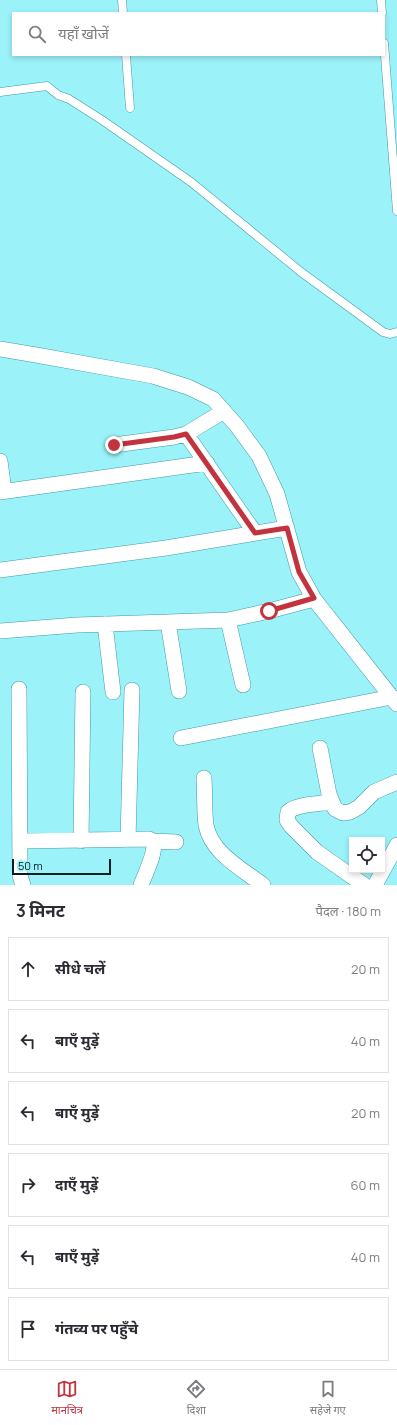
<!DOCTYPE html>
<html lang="hi">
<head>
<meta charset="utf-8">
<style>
  :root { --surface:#fff; --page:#f7f7f7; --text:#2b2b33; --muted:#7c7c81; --line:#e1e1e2; --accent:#c3333d }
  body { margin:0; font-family:Manrope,"Noto Sans Devanagari",sans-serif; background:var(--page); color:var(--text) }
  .controls { position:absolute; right:12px; bottom:12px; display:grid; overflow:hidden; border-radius:0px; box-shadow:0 2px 6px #0003 }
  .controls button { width:36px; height:36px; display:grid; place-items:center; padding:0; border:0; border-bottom:1px solid var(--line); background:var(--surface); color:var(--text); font:20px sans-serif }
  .scale { position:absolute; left:12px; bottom:10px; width:99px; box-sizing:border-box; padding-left:4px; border:2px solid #031f21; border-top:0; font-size:11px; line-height:14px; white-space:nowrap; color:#031f21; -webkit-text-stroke:3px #9bf2f9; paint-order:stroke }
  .stop { position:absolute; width:12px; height:12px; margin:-9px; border:3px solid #c3333d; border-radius:50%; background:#fff }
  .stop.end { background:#c3333d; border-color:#fff; box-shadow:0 1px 4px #0008 }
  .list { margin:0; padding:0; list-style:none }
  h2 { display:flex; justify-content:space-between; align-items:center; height:52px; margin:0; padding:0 16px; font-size:17px }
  h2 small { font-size:13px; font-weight:400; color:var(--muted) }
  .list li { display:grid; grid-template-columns:26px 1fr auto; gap:12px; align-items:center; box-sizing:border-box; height:64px; margin:0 8px 8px; padding:0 8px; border:1px solid var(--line); border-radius:0px }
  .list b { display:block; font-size:15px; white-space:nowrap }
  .list em { font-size:13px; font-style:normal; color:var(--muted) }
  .icon { flex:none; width:22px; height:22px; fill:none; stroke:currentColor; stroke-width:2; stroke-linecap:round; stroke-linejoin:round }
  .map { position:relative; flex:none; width:397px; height:885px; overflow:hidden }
  .search { position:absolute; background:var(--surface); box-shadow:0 2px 6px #0003; left:12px; right:12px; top:12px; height:44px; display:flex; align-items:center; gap:10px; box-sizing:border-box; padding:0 14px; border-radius:0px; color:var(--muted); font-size:15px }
  .sheet { height:484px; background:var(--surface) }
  nav { display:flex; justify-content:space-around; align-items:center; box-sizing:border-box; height:56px; border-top:1px solid var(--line); background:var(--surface); font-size:11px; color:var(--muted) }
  nav a { display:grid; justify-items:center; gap:2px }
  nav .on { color:var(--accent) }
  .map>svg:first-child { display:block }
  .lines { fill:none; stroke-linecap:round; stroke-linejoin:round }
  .service-casing { stroke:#429ba2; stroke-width:9 }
  .minor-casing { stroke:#429ba2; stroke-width:16 }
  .service { stroke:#fff; stroke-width:8 }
  .minor { stroke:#fff; stroke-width:15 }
  .route { stroke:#c3333d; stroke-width:5 }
</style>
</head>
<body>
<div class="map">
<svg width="397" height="885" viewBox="0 0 397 885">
  <rect width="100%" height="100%" fill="#9bf2f9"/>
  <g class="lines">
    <!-- service casing -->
    <g class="service-casing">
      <path id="service" d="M122 0 123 13
        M381 0 382 13
        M384 43 397 211
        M126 55 130 108
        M0 92 47 86 58 95 69 99 102 120 191 182 301 272 383 332 390 334 397 332"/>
    </g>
    <!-- minor casing -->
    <g class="minor-casing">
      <path id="minor" d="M0 349 36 355 153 376 188 387 213 399 237 426 259 456 277 494 299 572 314 599 397 704
        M186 434 255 533
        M114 445 174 437 186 434 224 411
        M0 461 4 491
        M0 492 207 463
        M0 570 166 548 287 528
        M228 620 243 685
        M168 622 179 691
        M105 624 113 692
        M0 631 77 625 228 620 269 611 314 599
        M19 689 20 876 23 885
        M181 738 392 697
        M320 748 329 794 335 809 343 813 350 812 359 807 374 792 397 782
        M204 778C205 794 204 810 206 825 211 853 242 869 263 885
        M331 802C320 804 296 804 288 812L287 820 291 826 317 852 364 885
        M128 840 132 690
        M20 841 149 839 153 841C157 851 145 874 141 885
        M81 841 83 692
        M153 841 176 842
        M375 885 397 845"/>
    </g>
    <!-- service -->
    <use href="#service" class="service"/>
    <!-- minor -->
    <use href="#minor" class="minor"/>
  </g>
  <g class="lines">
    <!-- route -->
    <path class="route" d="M114 445 174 437 186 434 255 533 287 528 299 572 314 598 269 611"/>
  </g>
</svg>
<div class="controls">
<button><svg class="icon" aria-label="locate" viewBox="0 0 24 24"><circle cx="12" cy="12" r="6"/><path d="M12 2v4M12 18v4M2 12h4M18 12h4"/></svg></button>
</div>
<div class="scale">50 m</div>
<div class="stop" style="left:269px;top:611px"></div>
<div class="stop end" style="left:114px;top:445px"></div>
<div class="search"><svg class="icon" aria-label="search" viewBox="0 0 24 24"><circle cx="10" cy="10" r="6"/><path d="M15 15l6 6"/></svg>यहाँ खोजें</div>
</div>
<section class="sheet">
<h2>3 मिनट<small>पैदल · 180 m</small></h2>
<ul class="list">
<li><svg class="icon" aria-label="ahead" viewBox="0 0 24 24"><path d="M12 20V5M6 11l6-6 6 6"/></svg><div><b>सीधे चलें</b></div><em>20 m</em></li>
<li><svg class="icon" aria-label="left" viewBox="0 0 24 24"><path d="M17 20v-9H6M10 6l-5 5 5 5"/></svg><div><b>बाएँ मुड़ें</b></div><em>40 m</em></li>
<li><svg class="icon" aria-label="left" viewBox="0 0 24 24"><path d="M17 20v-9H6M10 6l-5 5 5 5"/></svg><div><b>बाएँ मुड़ें</b></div><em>20 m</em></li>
<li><svg class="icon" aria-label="right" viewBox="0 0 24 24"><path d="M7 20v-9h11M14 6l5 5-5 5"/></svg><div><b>दाएँ मुड़ें</b></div><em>60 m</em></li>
<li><svg class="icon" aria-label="left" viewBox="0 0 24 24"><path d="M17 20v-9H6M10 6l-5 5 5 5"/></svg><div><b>बाएँ मुड़ें</b></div><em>40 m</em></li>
<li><svg class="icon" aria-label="arrive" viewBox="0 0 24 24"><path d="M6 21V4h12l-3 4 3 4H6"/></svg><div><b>गंतव्य पर पहुँचे</b></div></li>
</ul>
</section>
<nav>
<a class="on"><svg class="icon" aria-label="map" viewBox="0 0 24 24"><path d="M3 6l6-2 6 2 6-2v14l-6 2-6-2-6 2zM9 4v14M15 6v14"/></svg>मानचित्र</a>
<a><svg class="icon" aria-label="directions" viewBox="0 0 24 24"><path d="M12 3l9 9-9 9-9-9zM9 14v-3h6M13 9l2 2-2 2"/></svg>दिशा</a>
<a><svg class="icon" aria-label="saved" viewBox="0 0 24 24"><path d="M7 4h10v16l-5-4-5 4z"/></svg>सहेजे गए</a>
</nav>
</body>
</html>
